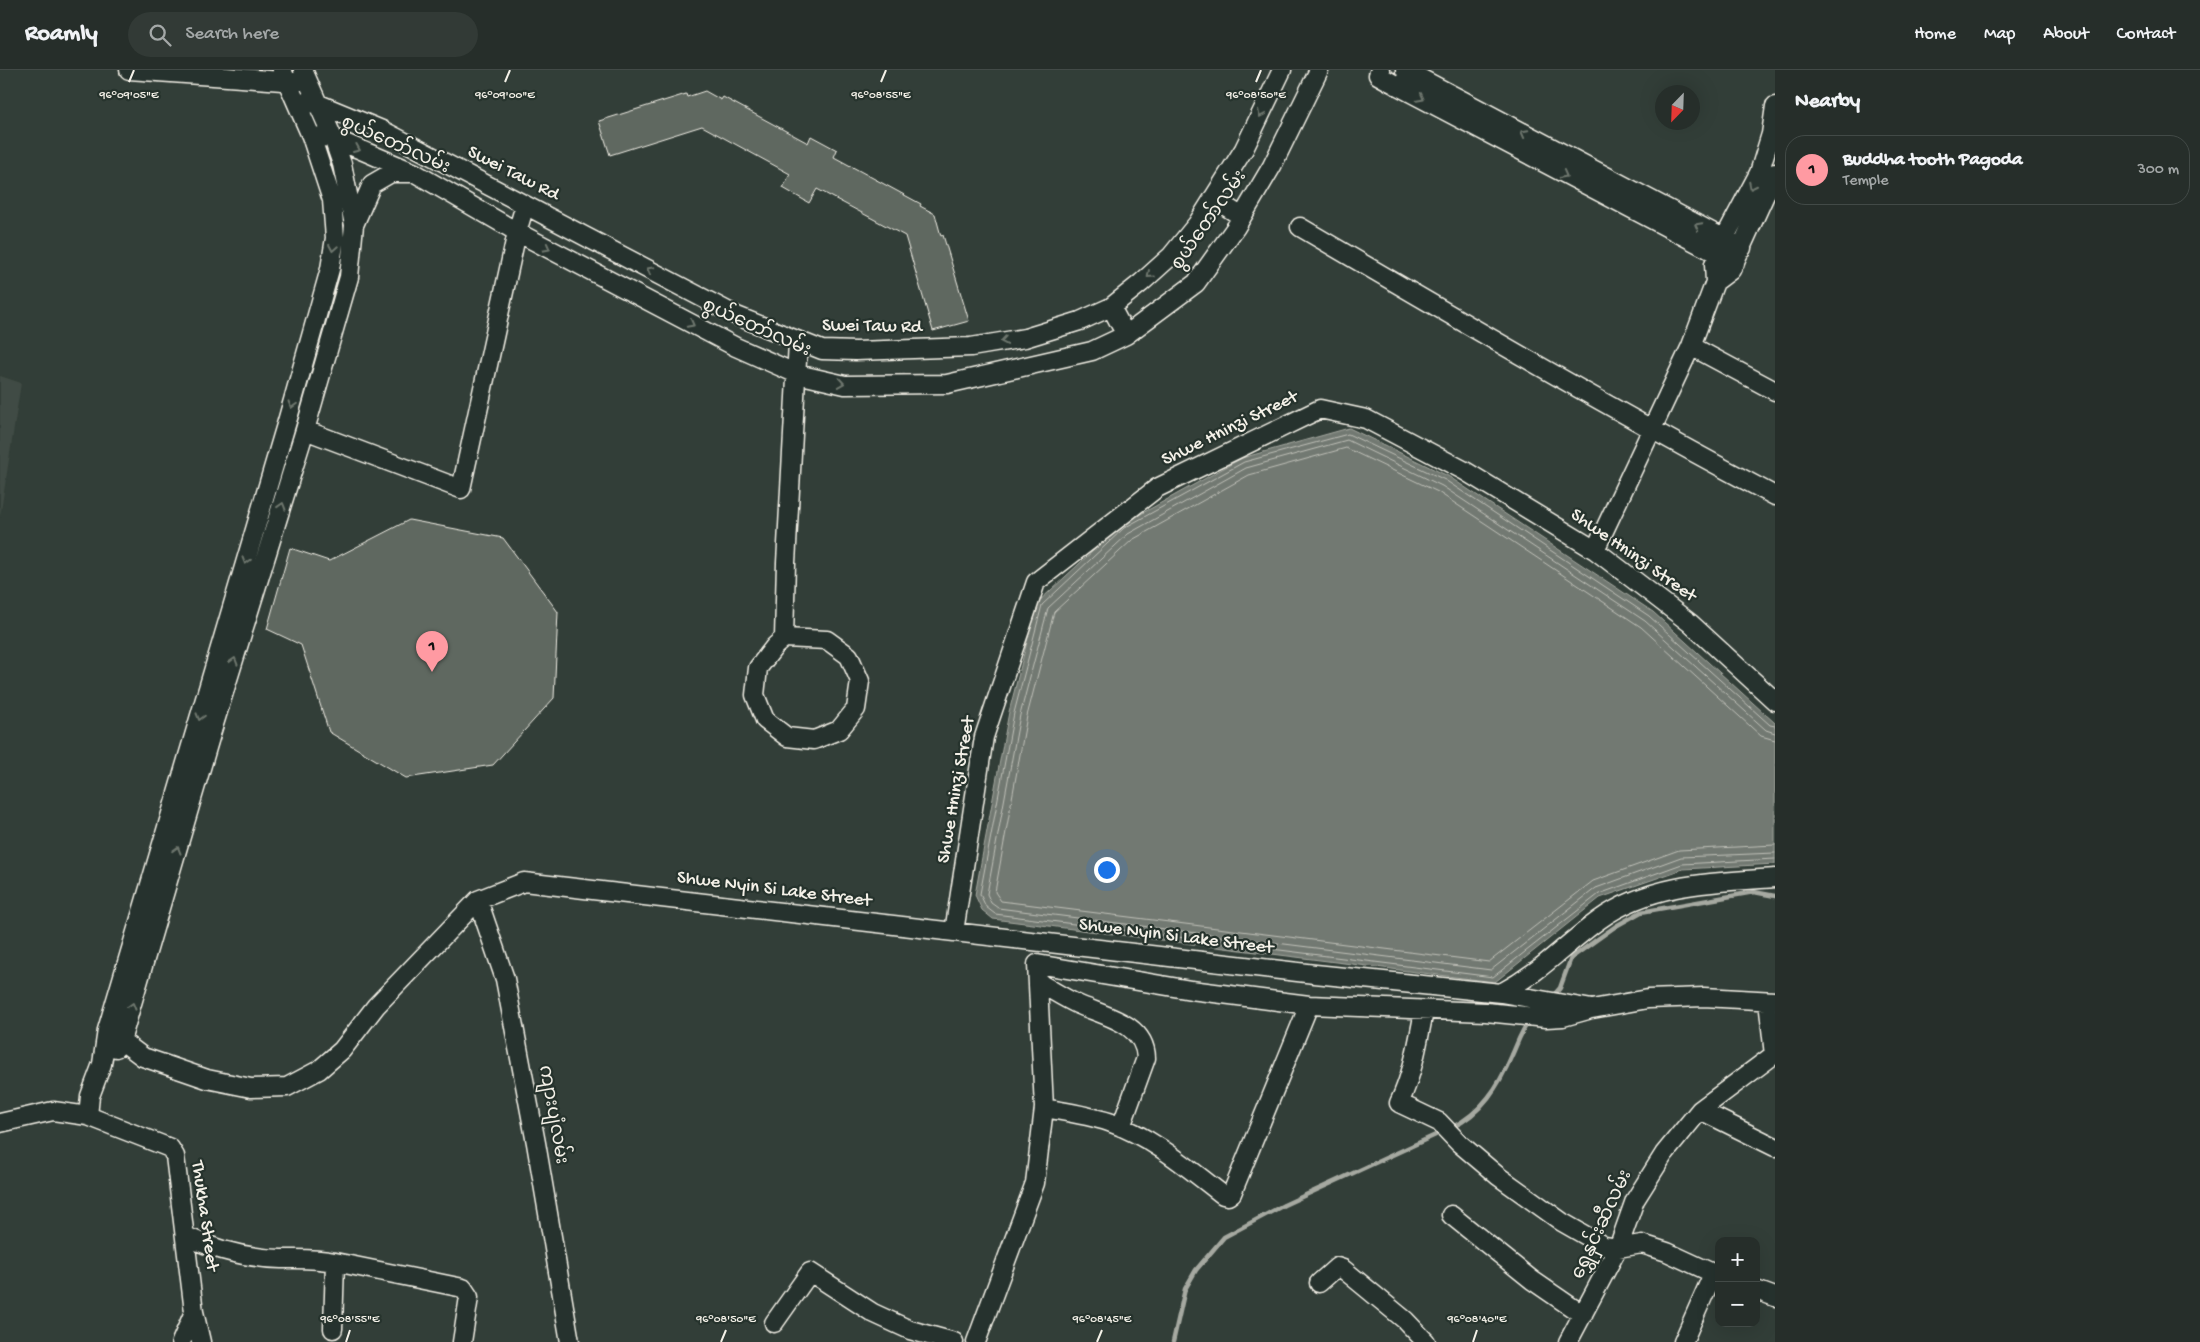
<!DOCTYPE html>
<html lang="en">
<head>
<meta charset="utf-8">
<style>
  :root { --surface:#262e2a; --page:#323a36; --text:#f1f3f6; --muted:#a4a8a8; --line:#424a47; --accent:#ff9aa2 }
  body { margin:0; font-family:"Gochi Hand","Noto Sans Myanmar",sans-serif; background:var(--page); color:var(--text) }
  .controls { position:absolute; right:15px; bottom:15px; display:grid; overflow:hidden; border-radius:10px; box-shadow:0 5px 20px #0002 }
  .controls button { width:45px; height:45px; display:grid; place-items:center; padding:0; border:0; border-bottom:1px solid var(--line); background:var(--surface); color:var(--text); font:25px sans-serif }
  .compass { position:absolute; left:1655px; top:15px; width:45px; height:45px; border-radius:50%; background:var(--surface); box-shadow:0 5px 20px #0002; rotate:203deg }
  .you { position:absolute; left:1106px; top:799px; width:18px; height:18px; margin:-12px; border:4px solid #fff; border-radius:50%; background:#1a73e8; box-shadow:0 0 0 8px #1a73e833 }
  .badge { display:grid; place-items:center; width:32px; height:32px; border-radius:50%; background:var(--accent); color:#111; font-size:16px; font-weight:700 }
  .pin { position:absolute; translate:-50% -41px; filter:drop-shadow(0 1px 2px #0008) }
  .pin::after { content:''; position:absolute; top:26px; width:18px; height:15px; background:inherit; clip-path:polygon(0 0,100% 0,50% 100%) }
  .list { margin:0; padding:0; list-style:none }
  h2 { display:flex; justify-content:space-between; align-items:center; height:65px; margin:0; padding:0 20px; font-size:21px }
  h2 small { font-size:16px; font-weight:400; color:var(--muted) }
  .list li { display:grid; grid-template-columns:32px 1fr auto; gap:15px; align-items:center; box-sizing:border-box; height:70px; margin:0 10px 10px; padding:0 10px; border:1px solid var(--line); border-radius:20px }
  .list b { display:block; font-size:19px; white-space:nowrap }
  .list p { margin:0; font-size:16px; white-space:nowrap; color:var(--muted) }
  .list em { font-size:16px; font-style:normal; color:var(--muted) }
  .icon { flex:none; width:28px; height:28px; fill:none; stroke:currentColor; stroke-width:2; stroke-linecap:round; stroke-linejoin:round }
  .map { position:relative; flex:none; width:1775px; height:1272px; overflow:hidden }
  header { display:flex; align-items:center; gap:30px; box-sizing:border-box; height:70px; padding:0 25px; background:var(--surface); border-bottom:1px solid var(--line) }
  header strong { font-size:24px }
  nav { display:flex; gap:28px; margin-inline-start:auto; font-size:18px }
  .search { width:350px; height:45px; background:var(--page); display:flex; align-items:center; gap:12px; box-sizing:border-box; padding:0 18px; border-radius:28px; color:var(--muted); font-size:19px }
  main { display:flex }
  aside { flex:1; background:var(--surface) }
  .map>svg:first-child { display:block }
  .built { fill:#404b44 }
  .water { fill:#727972; stroke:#a6a9a1 }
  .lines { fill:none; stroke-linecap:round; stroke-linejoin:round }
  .shore { stroke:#c0c1b9; stroke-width:1 }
  .stream { stroke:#a6a9a1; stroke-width:4.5 }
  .building { fill:#5f6861; stroke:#f4f1e8 }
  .street-casing { stroke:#f4f1e8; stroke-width:21 }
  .street { stroke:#26332d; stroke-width:18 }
  .oneway { stroke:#6e766e }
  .ticks { fill:none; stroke:#f4f1e8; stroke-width:2 }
  .labels { text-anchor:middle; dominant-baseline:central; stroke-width:4.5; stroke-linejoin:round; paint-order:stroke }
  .street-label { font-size:19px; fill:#f4f1e8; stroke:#26332d }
  .ticks-label { font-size:12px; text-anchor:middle; fill:#f4f1e8; stroke:#26332d; stroke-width:4.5; stroke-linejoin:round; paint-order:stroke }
</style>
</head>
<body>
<header>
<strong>Roamly</strong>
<div class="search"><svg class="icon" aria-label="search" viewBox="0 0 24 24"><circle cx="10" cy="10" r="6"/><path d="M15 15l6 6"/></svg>Search here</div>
<nav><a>Home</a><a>Map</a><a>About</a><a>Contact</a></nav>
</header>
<main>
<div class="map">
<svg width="1775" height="1272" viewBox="0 0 1775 1272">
  <rect width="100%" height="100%" fill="#323e38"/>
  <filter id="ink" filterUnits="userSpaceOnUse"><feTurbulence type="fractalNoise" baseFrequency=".02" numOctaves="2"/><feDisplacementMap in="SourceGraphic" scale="10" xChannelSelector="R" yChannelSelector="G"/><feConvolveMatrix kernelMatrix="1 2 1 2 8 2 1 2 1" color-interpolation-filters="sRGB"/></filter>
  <g filter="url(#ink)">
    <!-- built -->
    <path class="built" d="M0 306 21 313 0 447Z"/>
    <!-- water -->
    <path class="water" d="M1349 358 1448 406 1653 542 1775 653V794L1683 799 1600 828 1495 912 993 849 982 840 975 825 1009 642 1037 533 1121 455 1242 388Z"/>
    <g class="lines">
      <!-- shore -->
      <path class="shore" d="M1775 656 1770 655 1649 546 1445 410 1348 364 1244 392 1124 458 1042 535 1014 643 980 824 986 837 995 844 1493 907 1599 824 1682 794 1775 789
        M1775 663 1766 660 1645 551 1442 416 1347 370 1246 398 1128 464 1048 538 1020 645 987 824 991 833 998 838 1491 900 1596 818 1681 787 1775 783
        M1775 670 1761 666 1641 557 1438 422 1346 378 1249 405 1132 470 1054 542 1027 646 995 822 1001 831 1489 892 1593 811 1679 780 1775 775"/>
      <!-- stream -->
      <path class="stream" d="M1553 926 1560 918 1571 888 1616 856 1641 842 1754 822 1775 826
        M1451 1058C1482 1043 1499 1016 1512 985 1517 974 1522 959 1530 950
        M1173 1272 1185 1219 1196 1200 1224 1167 1284 1135 1442 1062"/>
    </g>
    <!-- building -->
    <path class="building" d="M705 21 721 30 723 27 808 73 811 66 837 80 834 87 921 134 920 136 935 144 941 166 943 165 969 251 933 261 905 166 817 119 809 133 783 118 790 104 702 56 610 85 599 51 686 24 687 27Z
      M409 450 503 468 558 542 554 628 493 695 406 708 329 662 301 575 267 559 290 478 329 491Z"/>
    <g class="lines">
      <!-- street casing -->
      <g class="street-casing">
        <path id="street" d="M129 0 296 12
          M1380 0 1378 5 1396 15 1735 193
          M1405 0 1742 178
          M297 32 319 34 382 60 737 246 822 280 856 281 971 277 1025 268 1080 251 1111 237 1141 213 1171 186 1197 154 1244 79 1282 0
          M311 66 333 68 415 103 517 162 736 277 797 304 845 315 947 314 1092 281 1126 265 1196 213 1236 157 1272 96 1319 0
          M1213 128 1242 147
          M354 155 372 114 391 103H411
          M1300 157C1457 249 1614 341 1775 426
          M1715 212 1731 200 1775 103
          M1111 237 1126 265
          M1691 276 1775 321
          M305 360 461 419 517 162 525 135
          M1595 480 1691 276 1715 212 1714 194 1724 169 1759 103 1771 64 1775 36
          M784 568 827 570 849 586 860 611 856 639 839 660 814 670 787 667 765 650 755 625 758 598 775 576Z
          M784 568 786 493 798 272
          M478 830 505 909 536 1073 570 1272
          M954 862 984 667 1036 512 1157 418 1320 339 1366 349 1465 401 1595 480 1690 553 1775 631
          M1039 913C1052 920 1064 928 1077 934 1104 946 1145 953 1146 988L1121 1057
          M1501 923C1541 902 1563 876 1599 850 1650 813 1714 812 1775 808
          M1768 931 1774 985
          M1424 941C1418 972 1413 1004 1399 1033L1439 1052 1459 1073 1498 1106 1562 1152 1604 1176 1618 1178 1642 1174 1667 1182 1719 1206
          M107 960 143 987 207 1009 251 1018 287 1017 319 1000 342 980 376 936 478 830 524 812 1315 904 1501 923 1592 939 1648 929 1704 927 1775 931
          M116 978 121 971 211 664 305 360 349 207 354 155 342 94 333 68 303 0
          M1044 1038C1066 1042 1088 1045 1109 1052 1152 1067 1187 1097 1223 1125L1228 1126 1232 1123 1309 935
          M1700 1040 1775 1077
          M0 1053 53 1041 88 1046
          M1451 1145 1532 1210 1583 1245
          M186 1166C217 1181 247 1188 281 1189 302 1189 314 1188 335 1192L333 1259
          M335 1192 463 1218 469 1227 462 1272
          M1319 1213 1337 1197 1343 1199 1405 1250 1426 1272
          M1756 1220 1775 1227
          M774 1253 810 1202 873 1243 910 1260 954 1272
          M181 1272 194 1242
          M201 1272 194 1242 175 1086 170 1078 88 1046 90 1026 102 994 107 960 288 348 330 199 335 168 332 130 311 66 282 0
          M976 1272 1035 1113 1044 1038 1037 894 1191 920 1309 935 1486 942 1546 948 1563 947 1588 940
          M1568 1272 1618 1178 1635 1130 1664 1084 1700 1040 1775 984
          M1683 1272 1713 1204"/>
      </g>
      <!-- street -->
      <use href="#street" class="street"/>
    </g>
    <!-- one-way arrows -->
    <defs><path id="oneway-chevron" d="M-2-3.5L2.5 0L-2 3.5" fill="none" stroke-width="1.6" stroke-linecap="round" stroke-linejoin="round" transform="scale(1.25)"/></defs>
    <g class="oneway">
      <use href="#oneway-chevron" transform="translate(1421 28) rotate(28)"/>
      <use href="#oneway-chevron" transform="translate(1261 44) rotate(116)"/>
      <use href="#oneway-chevron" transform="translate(1524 63) rotate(-152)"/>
      <use href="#oneway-chevron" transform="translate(357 79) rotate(23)"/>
      <use href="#oneway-chevron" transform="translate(1564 105) rotate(28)"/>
      <use href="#oneway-chevron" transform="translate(1752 116) rotate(117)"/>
      <use href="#oneway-chevron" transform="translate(1698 156) rotate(-152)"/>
      <use href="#oneway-chevron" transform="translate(333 178) rotate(100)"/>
      <use href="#oneway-chevron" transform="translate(547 178) rotate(28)"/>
      <use href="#oneway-chevron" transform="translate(650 200) rotate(-152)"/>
      <use href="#oneway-chevron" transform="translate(1150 205) rotate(138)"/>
      <use href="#oneway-chevron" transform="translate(691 254) rotate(28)"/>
      <use href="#oneway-chevron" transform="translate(1004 271) rotate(170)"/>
      <use href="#oneway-chevron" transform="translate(841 313) rotate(9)"/>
      <use href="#oneway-chevron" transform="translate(292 335) rotate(106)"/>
      <use href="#oneway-chevron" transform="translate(282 436) rotate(-73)"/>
      <use href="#oneway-chevron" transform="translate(246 491) rotate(106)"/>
      <use href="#oneway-chevron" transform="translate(234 591) rotate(-73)"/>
      <use href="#oneway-chevron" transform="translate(200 647) rotate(106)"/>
      <use href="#oneway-chevron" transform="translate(177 780) rotate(-74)"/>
      <use href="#oneway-chevron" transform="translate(132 936) rotate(-74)"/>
    </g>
  </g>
  <!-- ticks -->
  <path class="ticks" d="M129 12 134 0M505 12 510 0M881 12 886 0M1256 12 1261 0M346 1272 350 1260M721 1272 726 1260M1097 1272 1102 1260M1473 1272 1477 1260"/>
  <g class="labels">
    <!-- street labels -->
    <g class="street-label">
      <text transform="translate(395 76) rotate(24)">စွယ်တော်လမ်း</text>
      <text transform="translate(513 104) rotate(27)">Swei Taw Rd</text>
      <text transform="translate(1210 151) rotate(-55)">စွယ်တော်လမ်း</text>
      <text transform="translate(872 257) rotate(1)">Swei Taw Rd</text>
      <text transform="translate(756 259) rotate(24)">စွယ်တော်လမ်း</text>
      <text transform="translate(1230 359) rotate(-26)">Shwe Hninzi Street</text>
      <text transform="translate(1633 486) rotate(35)">Shwe Hninzi Street</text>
      <text transform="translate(957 720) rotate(-80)">Shwe Hninzi Street</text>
      <text transform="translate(774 820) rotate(7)">Shwe Nyin Si Lake Street</text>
      <text transform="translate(1176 867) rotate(7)">Shwe Nyin Si Lake Street</text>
      <text transform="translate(552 1045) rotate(80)">ကျားပျံလမ်း</text>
      <text transform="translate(204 1146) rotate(82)">Thukha Street</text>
      <text transform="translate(1603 1155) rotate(-65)">ရွှေနှင်းဆီလမ်း</text>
    </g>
  </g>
  <g class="ticks-label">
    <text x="129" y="28">96°09'05"E</text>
    <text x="505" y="28">96°09'00"E</text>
    <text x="881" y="28">96°08'55"E</text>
    <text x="1256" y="28">96°08'50"E</text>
    <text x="350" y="1252">96°08'55"E</text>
    <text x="726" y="1252">96°08'50"E</text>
    <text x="1102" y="1252">96°08'45"E</text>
    <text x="1477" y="1252">96°08'40"E</text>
  </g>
</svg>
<div class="controls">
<button>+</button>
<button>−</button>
</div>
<svg class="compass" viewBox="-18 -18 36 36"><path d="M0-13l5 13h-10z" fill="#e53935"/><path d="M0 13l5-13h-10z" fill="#a4a8a8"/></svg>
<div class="you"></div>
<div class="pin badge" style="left:432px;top:602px">1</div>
</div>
<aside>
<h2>Nearby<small></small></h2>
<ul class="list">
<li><span class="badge">1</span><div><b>Buddha tooth Pagoda</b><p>Temple</p></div><em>300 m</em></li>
</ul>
</aside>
</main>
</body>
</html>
